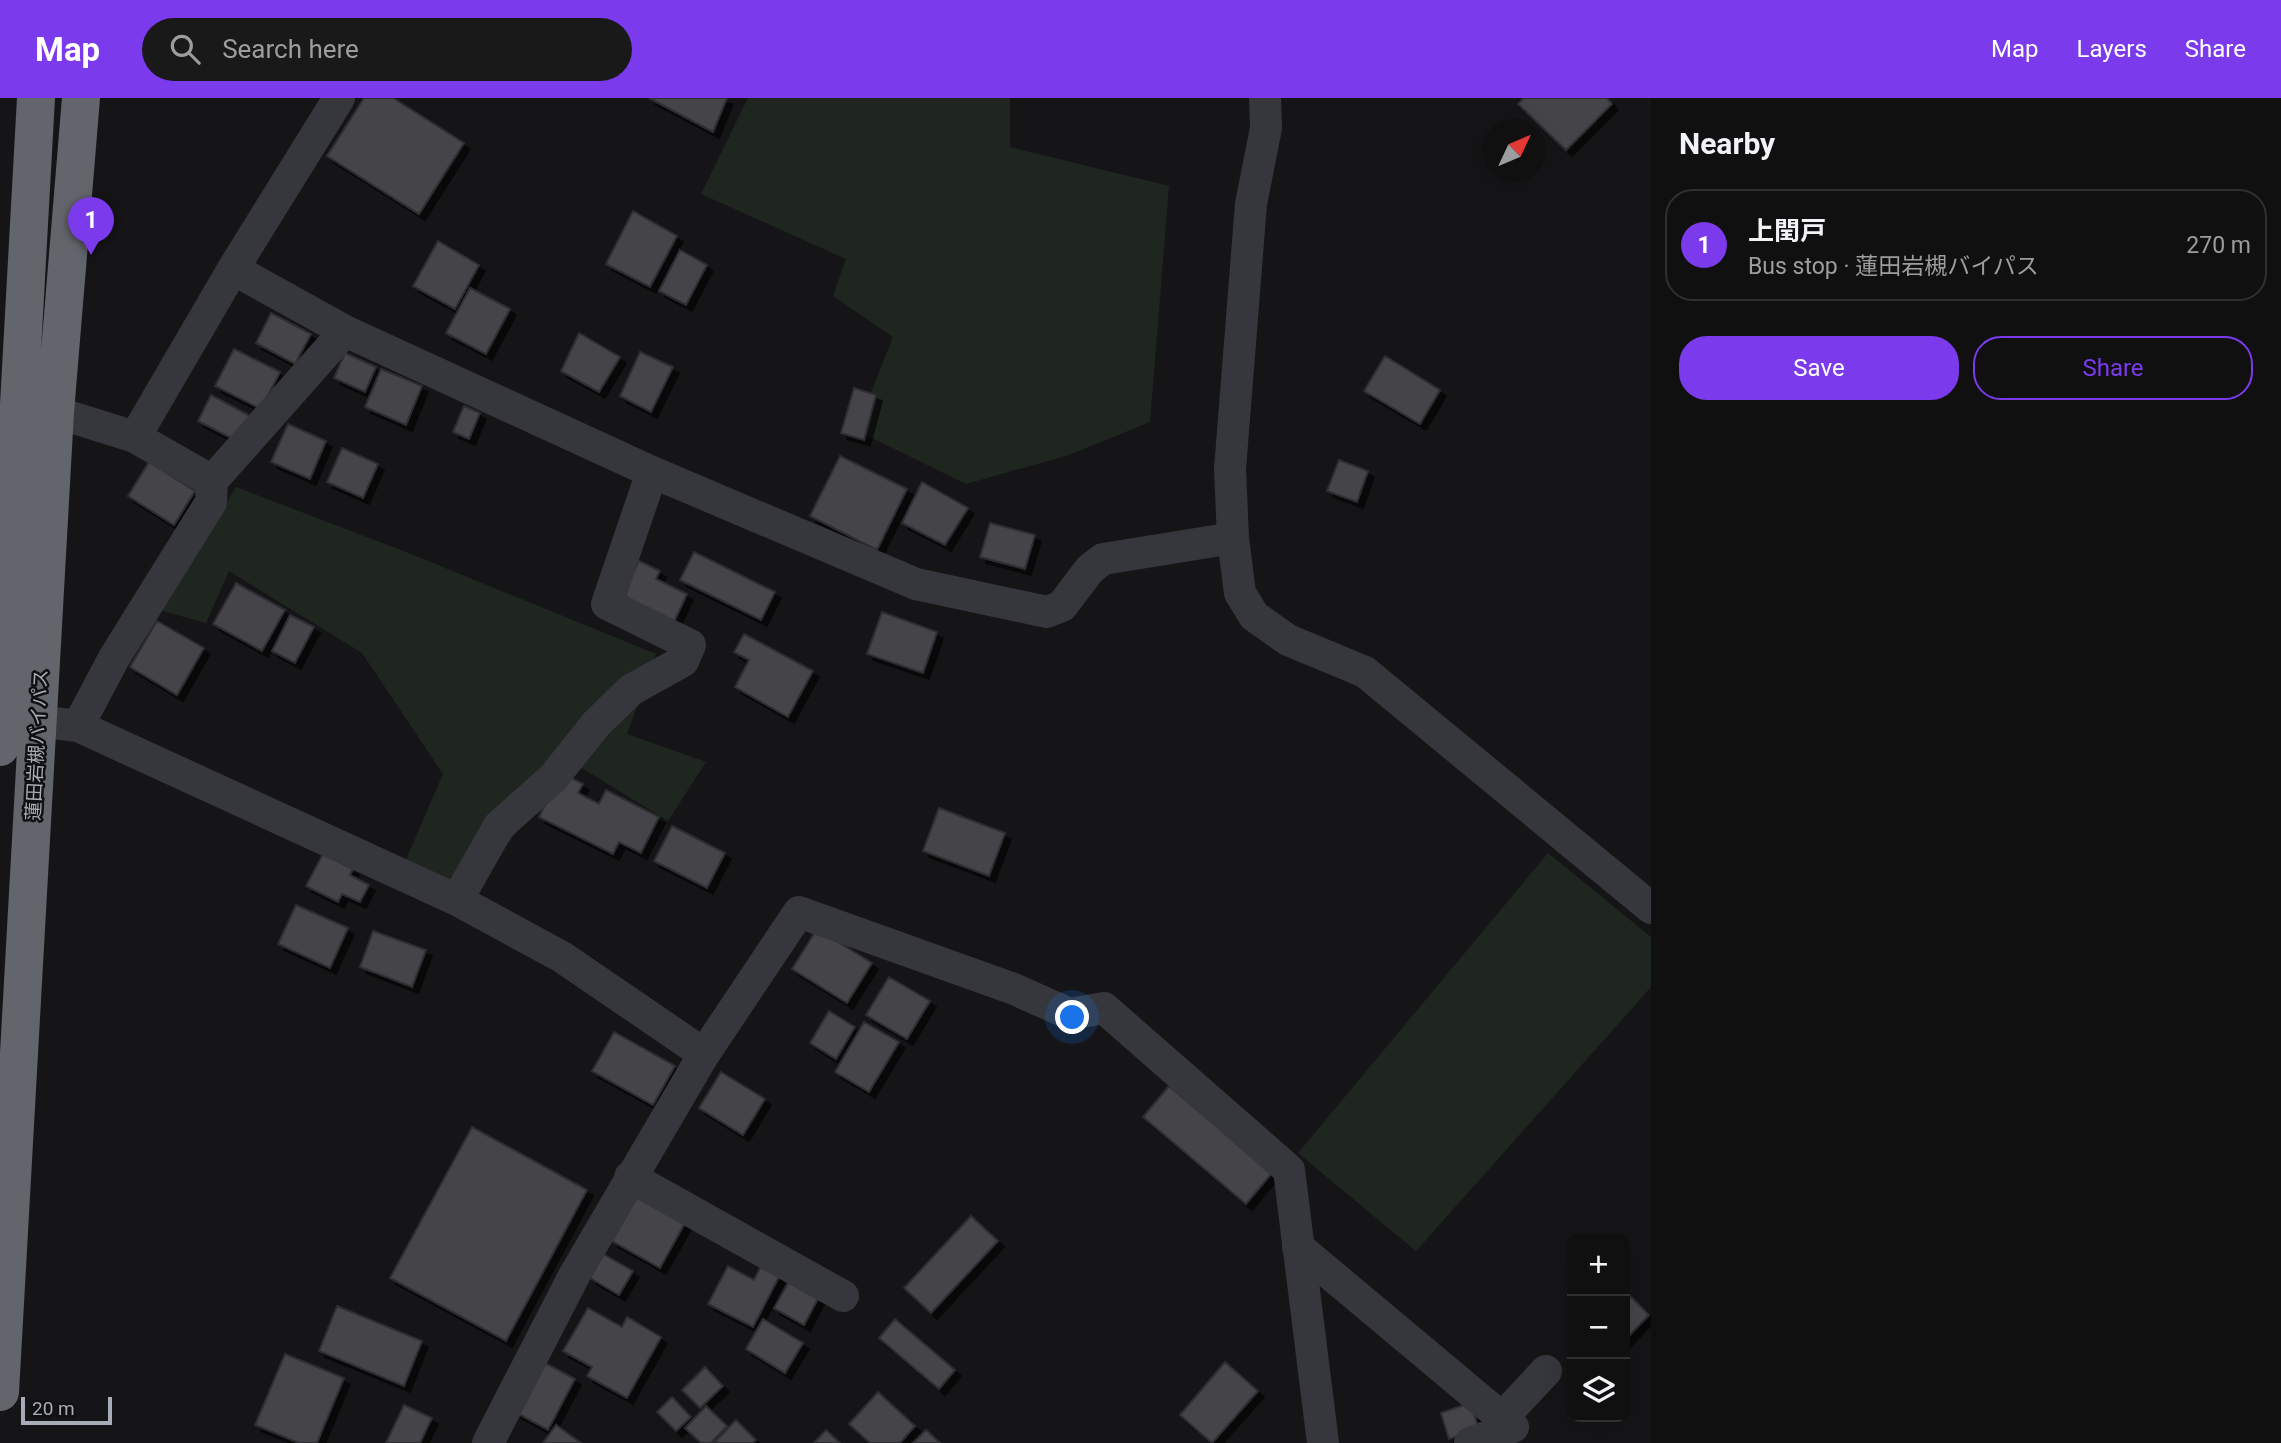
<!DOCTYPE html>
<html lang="en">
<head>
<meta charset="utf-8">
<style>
  :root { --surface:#101011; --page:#19191a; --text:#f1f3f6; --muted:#9c9d9f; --line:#303031; --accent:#7c3aed }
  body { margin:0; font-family:Roboto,"Noto Sans JP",sans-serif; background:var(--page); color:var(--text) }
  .controls { position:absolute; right:21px; bottom:21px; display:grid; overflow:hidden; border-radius:14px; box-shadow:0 7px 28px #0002 }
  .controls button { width:63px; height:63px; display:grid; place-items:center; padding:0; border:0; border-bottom:2px solid var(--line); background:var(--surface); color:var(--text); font:35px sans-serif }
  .compass { position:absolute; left:1483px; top:21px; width:63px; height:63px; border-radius:50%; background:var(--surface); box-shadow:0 7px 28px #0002; rotate:46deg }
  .scale { position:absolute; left:21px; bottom:18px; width:91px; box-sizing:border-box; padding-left:7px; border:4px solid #a8acb6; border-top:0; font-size:19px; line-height:24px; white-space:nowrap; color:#a8acb6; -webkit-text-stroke:5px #101012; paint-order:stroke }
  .you { position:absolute; left:1073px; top:920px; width:24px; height:24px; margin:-18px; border:5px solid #fff; border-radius:50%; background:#1a73e8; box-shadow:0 0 0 10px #1a73e833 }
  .badge { display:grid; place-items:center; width:46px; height:46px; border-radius:50%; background:var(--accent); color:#fff; font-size:23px; font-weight:700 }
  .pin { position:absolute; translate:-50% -58px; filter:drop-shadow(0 2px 4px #0008) }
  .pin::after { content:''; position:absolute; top:37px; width:24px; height:21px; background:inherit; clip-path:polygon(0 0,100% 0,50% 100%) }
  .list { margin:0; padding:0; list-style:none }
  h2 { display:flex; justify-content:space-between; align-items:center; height:91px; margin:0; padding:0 28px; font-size:30px }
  h2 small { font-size:23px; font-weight:400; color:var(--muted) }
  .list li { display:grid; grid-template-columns:46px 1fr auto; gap:21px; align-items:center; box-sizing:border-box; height:112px; margin:0 14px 14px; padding:0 14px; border:2px solid var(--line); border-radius:28px }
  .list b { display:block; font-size:26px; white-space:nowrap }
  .list p { margin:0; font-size:23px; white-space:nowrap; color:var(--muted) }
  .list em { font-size:23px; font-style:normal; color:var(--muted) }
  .actions { display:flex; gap:14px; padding:21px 28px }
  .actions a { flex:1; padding:16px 0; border:2px solid var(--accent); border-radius:28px; text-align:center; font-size:24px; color:var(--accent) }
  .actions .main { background:var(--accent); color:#fff }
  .icon { flex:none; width:38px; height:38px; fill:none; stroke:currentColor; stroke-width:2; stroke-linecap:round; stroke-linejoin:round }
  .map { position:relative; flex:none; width:1651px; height:1345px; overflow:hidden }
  header { display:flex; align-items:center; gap:42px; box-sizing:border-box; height:98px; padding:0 35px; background:var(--accent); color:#fff }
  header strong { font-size:33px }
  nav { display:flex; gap:38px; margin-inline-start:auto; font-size:24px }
  .search { width:490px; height:63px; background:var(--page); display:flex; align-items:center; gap:18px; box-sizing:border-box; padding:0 24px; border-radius:38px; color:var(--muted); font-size:26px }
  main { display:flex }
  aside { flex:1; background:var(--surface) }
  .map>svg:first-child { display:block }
  .green { fill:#1f2620 }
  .building { fill:#44454a; stroke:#2f2f33; stroke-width:2; filter:url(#shadow) }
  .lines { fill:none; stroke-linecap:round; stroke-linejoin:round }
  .minor { stroke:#36373c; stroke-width:32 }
  .highway { stroke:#63656c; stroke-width:38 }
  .labels { text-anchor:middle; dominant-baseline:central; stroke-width:5; stroke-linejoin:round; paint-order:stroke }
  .street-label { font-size:19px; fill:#a8acb6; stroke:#101012 }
</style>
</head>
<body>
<header>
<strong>Map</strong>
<div class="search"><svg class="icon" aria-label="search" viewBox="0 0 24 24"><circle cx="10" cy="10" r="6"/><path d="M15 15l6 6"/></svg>Search here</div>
<nav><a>Map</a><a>Layers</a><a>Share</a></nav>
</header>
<main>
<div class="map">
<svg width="1651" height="1345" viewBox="0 0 1651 1345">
  <defs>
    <filter id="shadow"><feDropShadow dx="6" dy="6" stdDeviation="0" flood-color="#0009"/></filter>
  </defs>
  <rect width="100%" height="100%" fill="#151517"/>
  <!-- green -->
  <path class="green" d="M748 0H1010V49L1169 88 1150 324 1069 357 966 386 856 332 893 239 833 198 846 161 701 96Z
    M236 389 411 456 656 556 627 636 706 664 668 723 569 662 501 755 458 784 404 766 443 676 362 555 229 473 206 525 159 512Z
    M1548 755 1651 839V889L1416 1153 1298 1055Z"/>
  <!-- building -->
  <path class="building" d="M364 0H393L464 45 419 116 327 58Z
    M649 0H727L713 34Z
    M1524 0H1607L1612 6 1566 52 1518 6Z
    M633 113 677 138 650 189 606 166Z
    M438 143 479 167 455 211 413 188Z
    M680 152 707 167 686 207 659 193Z
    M470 190 510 211 486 256 446 235Z
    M271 215 311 236 295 266 256 245Z
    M579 235 620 259 599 294 561 273Z
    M234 251 280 274 261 311 215 288Z
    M640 254 673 269 651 314 620 298Z
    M345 255 376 269 365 294 334 280Z
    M1385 258 1440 292 1420 326 1364 293Z
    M381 271 422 288 406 327 365 309Z
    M854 290 876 297 864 342 841 335Z
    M211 297 250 318 237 343 198 323Z
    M464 308 480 315 469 341 453 334Z
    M288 326 326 343 310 381 271 364Z
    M342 350 378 366 363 400 327 384Z
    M840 358 907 391 877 452 810 418Z
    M1339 362 1368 373 1357 404 1327 393Z
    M149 364 195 393 174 427 128 398Z
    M922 384 968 410 945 447 902 425Z
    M990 425 1035 437 1025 471 980 459Z
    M694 454 775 494 761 522 680 482Z
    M639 463 660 473 656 481 687 496 674 524 622 498Z
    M236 485 285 512 262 553 213 526Z
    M882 514 937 534 923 575 867 556Z
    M290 517 314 529 295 565 272 553Z
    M157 523 204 550 177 597 130 569Z
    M744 536 813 573 788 619 735 589 749 562 734 554Z
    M561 675 583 686 578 695 599 706 606 692 659 719 641 755 619 744 613 756 539 719Z
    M939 710 1005 735 989 778 923 753Z
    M672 728 725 755 707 790 654 763Z
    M323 756 353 771 350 777 369 787 360 804 342 796 338 804 306 788Z
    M296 807 348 830 330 870 278 846Z
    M817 831 872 865 847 905 792 871Z
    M373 833 426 852 412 889 360 869Z
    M889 879 930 903 907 941 866 917Z
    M829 913 855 929 836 961 810 945Z
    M864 924 899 944 869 994 835 974Z
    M614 934 675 968 653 1007 592 973Z
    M721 974 765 1001 743 1037 699 1010Z
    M1169 988 1272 1075 1246 1106 1143 1019Z
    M472 1029 587 1092 506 1243 390 1180Z
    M637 1098 685 1125 660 1170 612 1143Z
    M971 1118 998 1143 931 1215 904 1190Z
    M603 1156 633 1173 619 1197 590 1180Z
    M763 1164 782 1173 753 1229 708 1206 728 1168 754 1182Z
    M792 1178 821 1195 804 1227 774 1210Z
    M1625 1193 1649 1217 1625 1242Z
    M337 1208 422 1243 404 1288 319 1253Z
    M588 1210 622 1229 627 1219 661 1239 627 1300 587 1278 592 1269 563 1253Z
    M763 1221 803 1245 785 1275 746 1251Z
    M895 1221 955 1272 939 1291 879 1240Z
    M285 1256 344 1280 317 1345H299L255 1327Z
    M543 1264 575 1281 548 1332 515 1314Z
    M1225 1264 1258 1293 1212 1345 1180 1317Z
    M705 1269 723 1288 700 1310 682 1292Z
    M878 1294 915 1328 900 1345H870L849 1326Z
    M672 1299 691 1319 676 1333 657 1314Z
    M1470 1305 1479 1331 1449 1341 1441 1315Z
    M404 1307 432 1320 420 1345H386Z
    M706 1308 727 1328 711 1345H701L685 1330Z
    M736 1322 756 1342 752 1345H714Z
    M556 1327 581 1345H543Z
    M826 1332 840 1345H814Z
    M926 1332 940 1345H913Z"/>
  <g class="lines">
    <!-- minor -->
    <path class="minor" d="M1265 0 1266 30 1251 106 1230 371 1233 440 1240 495 1254 518 1288 542 1365 574 1651 810
      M233 171 345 233 652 374 916 486 1047 514 1062 508 1090 471 1103 461 1233 440
      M55 314 135 339 212 383 211 404 114 560 78 628
      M135 339 233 171 339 0
      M212 383 345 233
      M38 623 78 628 457 802 562 859 704 956 575 1176 488 1345
      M457 802 499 728 553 680 596 626 631 592 683 563 690 547 607 506 652 374
      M704 956 799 814 1014 891 1070 916 1104 910 1289 1072 1323 1345
      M630 1079 843 1198
      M1298 1149 1513 1329 1470 1345
      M1502 1320 1546 1273"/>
    <!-- highway -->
    <path class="highway" d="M0 649 36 0
      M0 1294 55 314 81 0"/>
  </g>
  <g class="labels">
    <!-- street labels -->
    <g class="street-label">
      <text transform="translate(37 647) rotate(-87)">蓮田岩槻バイパス</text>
    </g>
  </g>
</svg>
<div class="controls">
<button>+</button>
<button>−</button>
<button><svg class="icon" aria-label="layers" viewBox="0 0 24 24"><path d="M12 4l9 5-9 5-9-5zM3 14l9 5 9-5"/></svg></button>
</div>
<svg class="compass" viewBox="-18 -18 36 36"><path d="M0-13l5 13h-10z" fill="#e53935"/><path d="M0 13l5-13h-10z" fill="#9c9d9f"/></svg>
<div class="scale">20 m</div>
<div class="you"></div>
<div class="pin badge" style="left:91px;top:157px">1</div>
</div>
<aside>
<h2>Nearby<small></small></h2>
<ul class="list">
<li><span class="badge">1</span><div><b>上閏戸</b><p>Bus stop · 蓮田岩槻バイパス</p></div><em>270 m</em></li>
</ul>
<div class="actions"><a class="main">Save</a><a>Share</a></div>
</aside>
</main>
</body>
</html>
